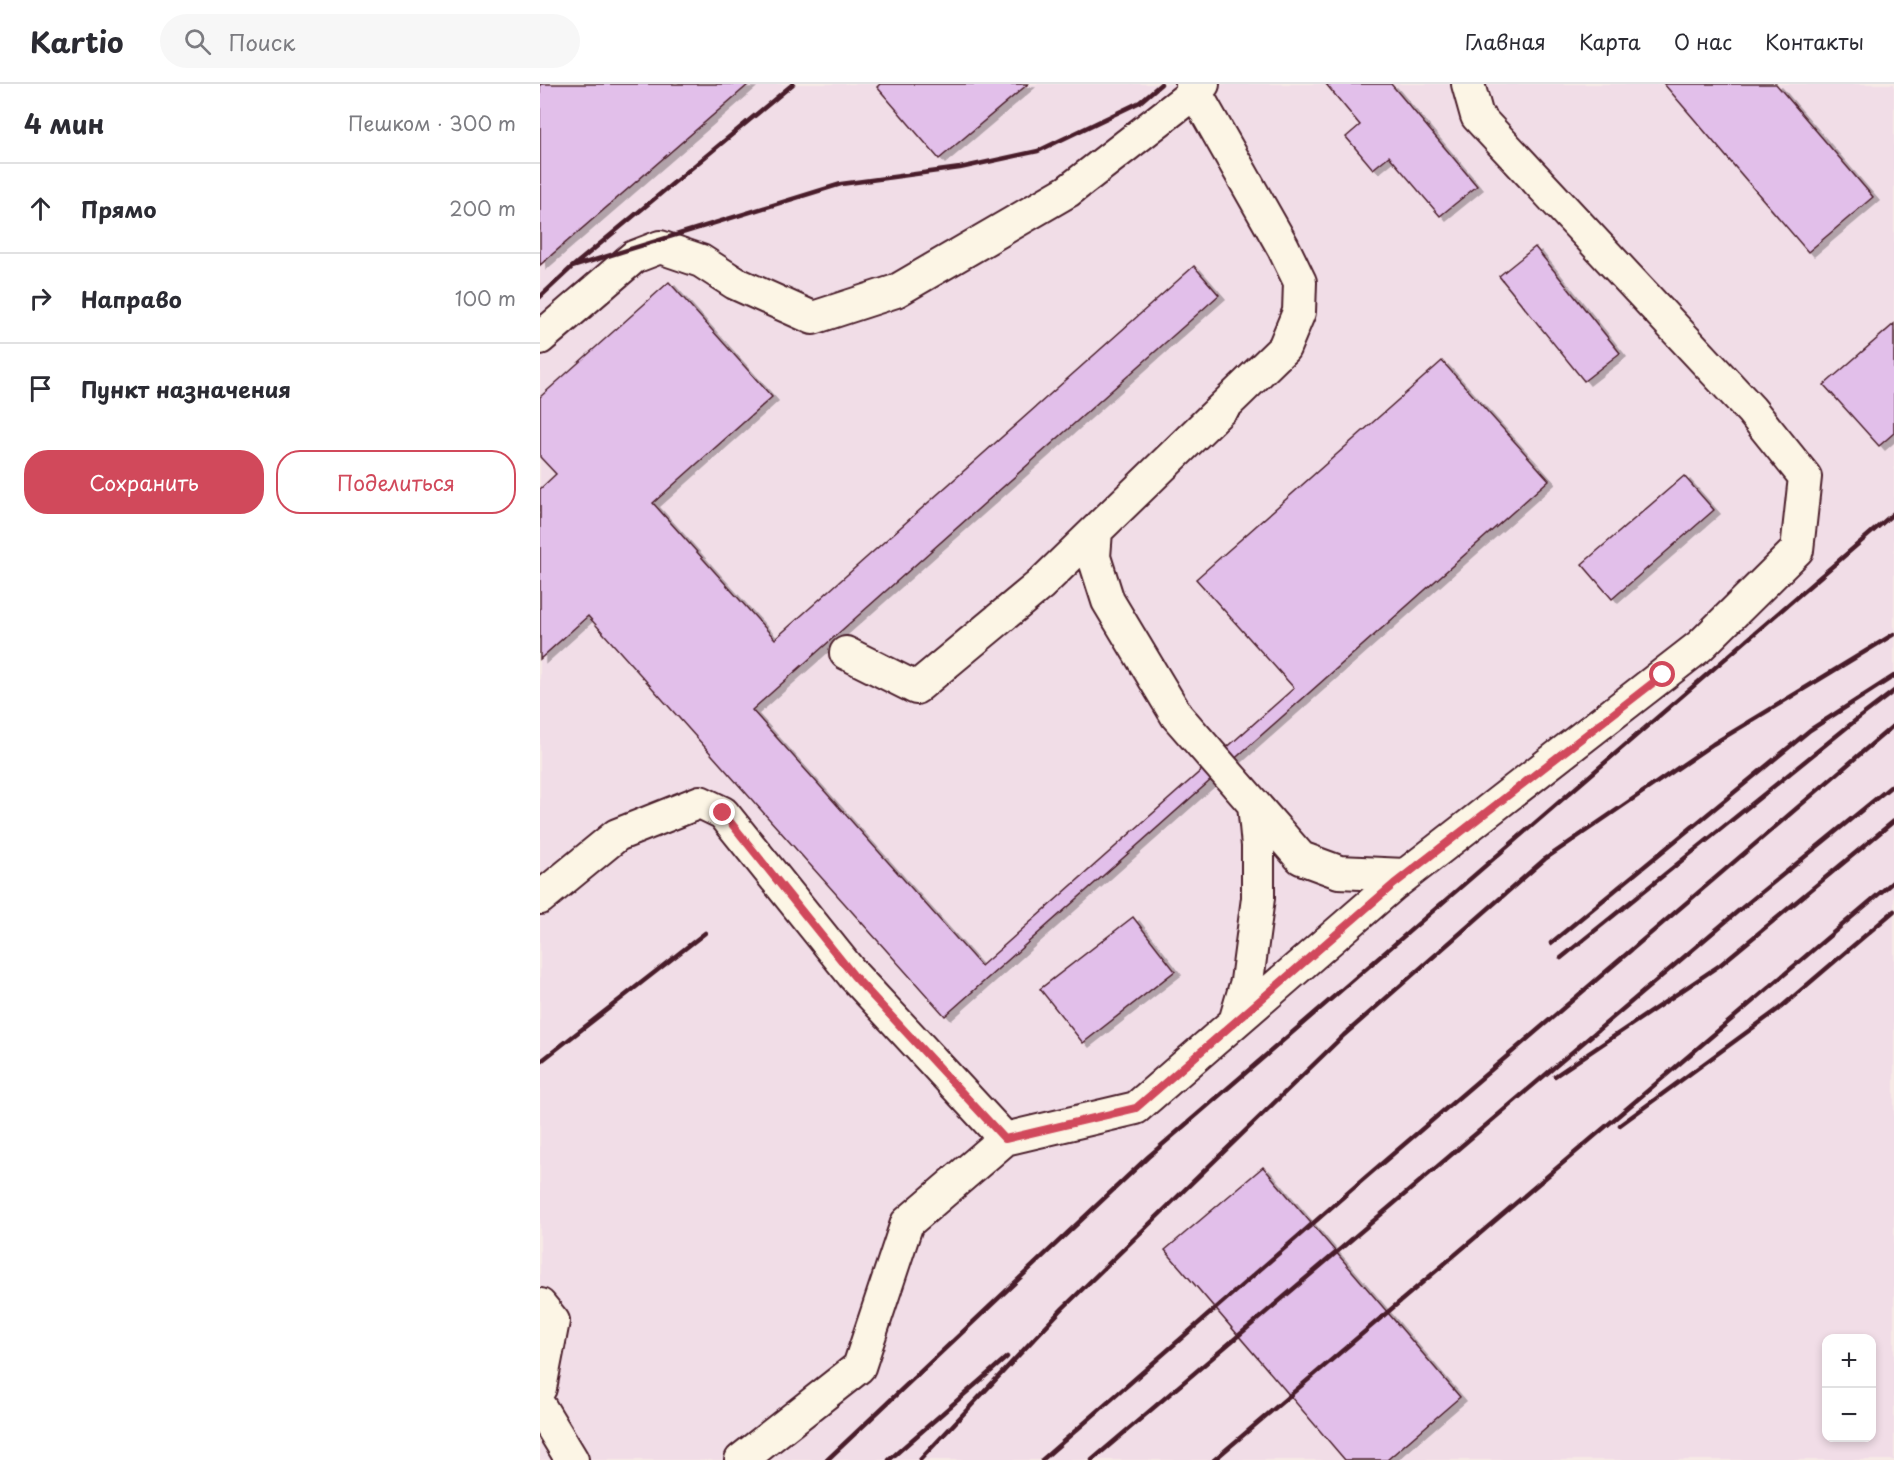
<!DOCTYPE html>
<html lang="ru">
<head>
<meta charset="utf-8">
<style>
  :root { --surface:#fff; --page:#f7f7f7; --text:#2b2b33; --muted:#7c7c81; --line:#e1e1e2; --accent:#d1495b }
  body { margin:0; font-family:"Playpen Sans",sans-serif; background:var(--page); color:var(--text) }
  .controls { position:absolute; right:18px; bottom:18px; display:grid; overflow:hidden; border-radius:12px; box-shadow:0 3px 9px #0003 }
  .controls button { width:54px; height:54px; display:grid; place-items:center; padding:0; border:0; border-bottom:2px solid var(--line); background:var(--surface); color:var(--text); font:30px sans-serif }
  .stop { position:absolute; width:18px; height:18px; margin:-14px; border:4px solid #d1495b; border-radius:50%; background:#fff }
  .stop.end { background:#d1495b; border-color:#fff; box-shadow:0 2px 6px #0008 }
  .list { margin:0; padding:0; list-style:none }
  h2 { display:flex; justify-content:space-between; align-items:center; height:78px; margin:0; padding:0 24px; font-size:26px }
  h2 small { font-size:20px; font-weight:400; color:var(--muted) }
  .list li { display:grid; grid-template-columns:39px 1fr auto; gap:18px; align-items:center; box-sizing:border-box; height:90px; padding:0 24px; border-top:2px solid var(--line) }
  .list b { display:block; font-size:22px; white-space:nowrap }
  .list em { font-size:20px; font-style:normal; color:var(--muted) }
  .actions { display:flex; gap:12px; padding:18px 24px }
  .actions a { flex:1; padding:14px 0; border:2px solid var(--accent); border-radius:24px; text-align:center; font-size:21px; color:var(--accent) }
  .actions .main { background:var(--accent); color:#fff }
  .icon { flex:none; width:33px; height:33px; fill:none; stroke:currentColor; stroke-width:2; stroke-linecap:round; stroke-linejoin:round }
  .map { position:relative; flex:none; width:1354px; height:1376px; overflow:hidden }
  header { display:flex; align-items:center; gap:36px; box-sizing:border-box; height:84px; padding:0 30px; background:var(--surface); border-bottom:2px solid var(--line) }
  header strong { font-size:28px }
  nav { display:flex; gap:33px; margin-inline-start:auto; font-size:21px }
  .search { width:420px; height:54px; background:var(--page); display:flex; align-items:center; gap:15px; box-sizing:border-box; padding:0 21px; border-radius:33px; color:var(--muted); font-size:22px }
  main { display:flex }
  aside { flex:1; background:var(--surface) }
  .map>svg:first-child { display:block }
  .built { fill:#f1dde7; fill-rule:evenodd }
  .building { fill:#e2bfea; stroke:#4a1f2b; stroke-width:1.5; filter:url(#shadow) }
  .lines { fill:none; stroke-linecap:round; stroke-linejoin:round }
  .minor-casing { stroke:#4a1f2b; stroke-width:36 }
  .minor { stroke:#fcf5e5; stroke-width:32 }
  .rail { stroke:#4a1f2b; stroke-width:4.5 }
  .route { stroke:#d1495b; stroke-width:8 }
</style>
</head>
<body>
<header>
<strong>Kartio</strong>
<div class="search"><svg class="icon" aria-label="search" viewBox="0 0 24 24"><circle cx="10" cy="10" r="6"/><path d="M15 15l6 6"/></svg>Поиск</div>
<nav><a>Главная</a><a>Карта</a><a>О нас</a><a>Контакты</a></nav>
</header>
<main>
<aside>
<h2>4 мин<small>Пешком · 300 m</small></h2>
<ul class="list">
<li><svg class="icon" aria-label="ahead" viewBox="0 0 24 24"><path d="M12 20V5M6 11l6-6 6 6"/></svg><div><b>Прямо</b></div><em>200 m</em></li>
<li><svg class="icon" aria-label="right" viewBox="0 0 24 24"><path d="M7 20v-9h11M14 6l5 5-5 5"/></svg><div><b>Направо</b></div><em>100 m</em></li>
<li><svg class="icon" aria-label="arrive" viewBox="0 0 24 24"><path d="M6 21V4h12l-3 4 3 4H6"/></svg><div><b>Пункт назначения</b></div></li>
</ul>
<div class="actions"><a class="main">Сохранить</a><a>Поделиться</a></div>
</aside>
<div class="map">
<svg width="1354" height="1376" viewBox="0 0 1354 1376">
  <defs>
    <filter id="shadow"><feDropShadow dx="6" dy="4" stdDeviation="0" flood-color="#0004"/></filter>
  </defs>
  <rect width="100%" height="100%" fill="#f7eae6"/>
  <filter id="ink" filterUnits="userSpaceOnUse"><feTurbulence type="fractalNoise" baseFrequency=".0167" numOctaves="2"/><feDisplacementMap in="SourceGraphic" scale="12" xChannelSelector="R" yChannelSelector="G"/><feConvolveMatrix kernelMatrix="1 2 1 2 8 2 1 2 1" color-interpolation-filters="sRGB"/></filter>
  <g filter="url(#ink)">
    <!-- built -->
    <path class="built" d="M0 0H1354V1376H0ZM1286 1254H1332V1354H1286Z"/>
    <!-- building -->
    <path class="building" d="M0 0H209L0 181Z
      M340 0H488L399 75 337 3Z
      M786 0H851L937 102 900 132 849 72 833 85 806 53 820 41Z
      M1124 0H1236L1333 113 1268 168Z
      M995 163 1080 269 1044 297 959 192Z
      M654 182 679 211 212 626 441 882 754 604 656 495 902 277 1009 396 405 932 48 532 0 575V405L16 390 0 373V313L129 198 232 313 113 419 235 555Z
      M1354 240V349L1339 362 1284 301Z
      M1144 392 1174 426 1072 515 1042 480Z
      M593 833 635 887 543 959 500 905Z
      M723 1083 920 1313 847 1376H805L625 1166Z"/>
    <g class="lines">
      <!-- minor casing -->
      <g class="minor-casing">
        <path id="minor" d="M0 254 94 173 120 163 161 177 195 199 273 234 356 207 528 107 655 8 652 0
          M556 447 554 473 568 517 637 632 761 774 799 788 865 791
          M306 569 376 604 500 501 744 264 759 228 760 198 743 163 655 8 663 0
          M0 814 77 751 160 718 183 729 314 892 465 1055
          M695 938 707 897 718 814V762L714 720
          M0 1221 13 1237 0 1304
          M0 1323 32 1376
          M201 1376 319 1283 367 1139 465 1055 596 1024 854 800 1160 562 1257 466 1265 393 1211 326 937 32 928 0"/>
      </g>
      <!-- minor -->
      <use href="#minor" class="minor"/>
      <!-- rail -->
      <path class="rail" d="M32 183 301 100 420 84 498 67 600 18 621 0
        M0 213 32 183 253 0
        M1011 859 1270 646 1354 592
        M1021 874 1316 636 1354 607
        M0 978 165 849
        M1015 992 1180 881 1354 737
        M1080 1041 1240 924 1354 827
        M287 1376 608 1073 1354 429
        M349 1376 467 1273
        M380 1376 523 1224 804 951 1005 775 1173 660 1354 550
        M502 1376 826 1093 1354 641
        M552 1376 1197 828 1354 700
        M674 1376 1354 797"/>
    </g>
  </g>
  <g class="lines" filter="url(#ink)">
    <!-- route -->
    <path class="route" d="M183 729 314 892 465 1055 596 1024 854 800 1123 591"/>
  </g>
</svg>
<div class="controls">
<button>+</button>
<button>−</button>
</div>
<div class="stop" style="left:1123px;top:591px"></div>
<div class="stop end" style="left:183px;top:729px"></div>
</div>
</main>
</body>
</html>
